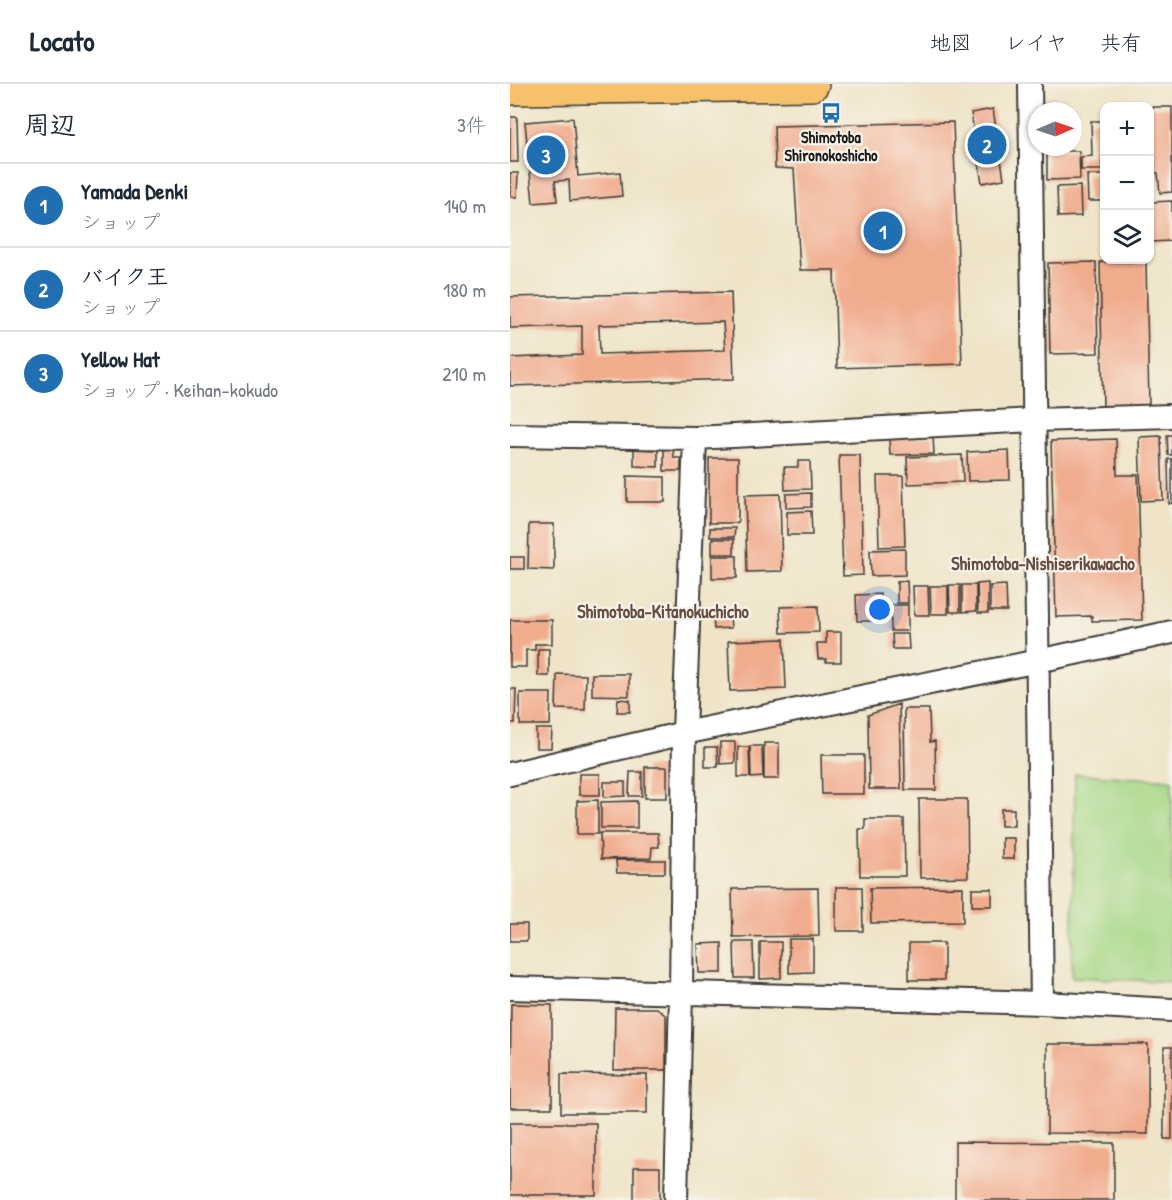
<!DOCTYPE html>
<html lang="ja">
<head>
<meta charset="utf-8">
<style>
  :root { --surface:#fff; --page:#f2f2f3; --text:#1f2937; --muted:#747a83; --line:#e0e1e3; --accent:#1f6fb2 }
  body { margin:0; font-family:"Patrick Hand","Klee One",sans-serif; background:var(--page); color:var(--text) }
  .controls { position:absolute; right:18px; top:18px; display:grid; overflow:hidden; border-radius:12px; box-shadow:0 2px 4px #0004 }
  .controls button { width:54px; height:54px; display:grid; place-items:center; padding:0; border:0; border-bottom:2px solid var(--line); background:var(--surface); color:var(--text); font:30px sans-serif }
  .compass { position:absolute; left:518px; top:18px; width:54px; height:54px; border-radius:50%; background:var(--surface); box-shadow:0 2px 4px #0004; rotate:88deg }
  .you { position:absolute; left:370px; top:526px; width:21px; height:21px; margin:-15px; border:4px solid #fff; border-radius:50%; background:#1a73e8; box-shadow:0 0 0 9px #1a73e833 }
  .badge { display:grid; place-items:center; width:39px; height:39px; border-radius:50%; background:var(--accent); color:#fff; font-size:20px; font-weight:700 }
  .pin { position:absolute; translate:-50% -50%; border:3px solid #fff; box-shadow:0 2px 6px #0006 }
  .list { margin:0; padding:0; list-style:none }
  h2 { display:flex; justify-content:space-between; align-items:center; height:78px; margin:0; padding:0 24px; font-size:26px }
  h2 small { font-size:20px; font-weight:400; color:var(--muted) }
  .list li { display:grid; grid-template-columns:39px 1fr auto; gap:18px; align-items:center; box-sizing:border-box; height:84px; padding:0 24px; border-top:2px solid var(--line) }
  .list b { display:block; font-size:22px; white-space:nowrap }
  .list p { margin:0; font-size:20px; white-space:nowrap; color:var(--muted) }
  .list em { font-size:20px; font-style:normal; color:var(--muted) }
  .icon { flex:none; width:33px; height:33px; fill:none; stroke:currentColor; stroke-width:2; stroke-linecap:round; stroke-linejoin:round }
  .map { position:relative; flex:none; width:662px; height:1116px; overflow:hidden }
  header { display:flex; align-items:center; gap:36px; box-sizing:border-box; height:84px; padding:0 30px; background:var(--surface); border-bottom:2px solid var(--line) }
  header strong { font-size:28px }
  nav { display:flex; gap:33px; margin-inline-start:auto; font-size:21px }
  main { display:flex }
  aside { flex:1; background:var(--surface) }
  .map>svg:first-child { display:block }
  .pitch { fill:#a7d887; stroke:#627a52; stroke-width:1.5 }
  .building { fill:#f1ac8d; fill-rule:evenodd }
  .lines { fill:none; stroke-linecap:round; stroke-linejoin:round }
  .minor-casing { stroke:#3c3a36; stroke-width:26 }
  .highway-casing { stroke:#3c3a36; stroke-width:36 }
  .minor { stroke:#fff; stroke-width:22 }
  .highway { stroke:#f5c16b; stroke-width:33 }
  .labels { text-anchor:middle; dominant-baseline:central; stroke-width:4.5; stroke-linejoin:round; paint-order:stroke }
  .poi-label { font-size:16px; font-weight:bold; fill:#1c1c1c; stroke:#f7f3e8 }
  .neighbourhood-label { font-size:18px; font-weight:bold; fill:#674e44; stroke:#f7f3e8 }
</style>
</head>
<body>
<header>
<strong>Locato</strong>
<nav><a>地図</a><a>レイヤ</a><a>共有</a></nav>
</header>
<main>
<aside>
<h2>周辺<small>3件</small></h2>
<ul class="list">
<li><span class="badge">1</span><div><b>Yamada Denki</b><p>ショップ</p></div><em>140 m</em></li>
<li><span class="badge">2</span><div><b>バイク王</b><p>ショップ</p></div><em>180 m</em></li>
<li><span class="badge">3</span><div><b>Yellow Hat</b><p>ショップ · Keihan-kokudo</p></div><em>210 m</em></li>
</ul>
</aside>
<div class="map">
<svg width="662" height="1116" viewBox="0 0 662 1116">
  <rect width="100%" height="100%" fill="#f7f3e8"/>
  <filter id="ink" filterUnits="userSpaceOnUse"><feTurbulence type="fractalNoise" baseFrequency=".0167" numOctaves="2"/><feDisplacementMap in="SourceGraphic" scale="12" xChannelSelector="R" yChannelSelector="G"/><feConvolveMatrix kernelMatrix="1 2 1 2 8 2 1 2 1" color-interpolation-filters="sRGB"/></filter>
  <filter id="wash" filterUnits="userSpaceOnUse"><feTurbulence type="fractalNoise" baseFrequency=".008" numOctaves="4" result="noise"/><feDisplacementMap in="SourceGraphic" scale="24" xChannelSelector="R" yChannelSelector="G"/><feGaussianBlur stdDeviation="1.35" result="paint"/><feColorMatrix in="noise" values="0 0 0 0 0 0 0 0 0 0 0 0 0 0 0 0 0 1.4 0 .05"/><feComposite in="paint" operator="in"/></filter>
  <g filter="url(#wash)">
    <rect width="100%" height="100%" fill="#efe4c7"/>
    <!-- pitch -->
    <path class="pitch" d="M565 690 662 696V898L562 893Z"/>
    <g id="blocks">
      <!-- building -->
      <path class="building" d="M640 23H662V108L650 109 648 89H645V77H640Z
        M483 25 494 95 472 99 461 29Z
        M0 33H7L8 78H0Z
        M63 34 68 92 110 88 112 112 60 117 59 96 45 97 47 117 23 119 15 38Z
        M581 37H594V72H592V86H571V73L582 72Z
        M443 38 452 280 327 284 324 186H290L284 85 265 84 264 42Z
        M537 67H569L570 95 537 96Z
        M0 89H8L7 113H0Z
        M577 91H594V117H578Z
        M570 102 571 132 548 133 547 103Z
        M662 117V157L640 158V118Z
        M586 178 588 269 540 270 538 179Z
        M590 178H636L639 321 593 323Z
        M221 208 224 295 0 302V274L72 271V242L0 244V213ZM213 238 215 266 90 270 89 241Z
        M657 351H662V371H658Z
        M423 352 424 370 380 371 379 354Z
        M651 352 653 416 631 417 629 353Z
        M606 355 607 391H628L632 536 582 537V532L546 533 541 357Z
        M124 365 148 366V383L124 382Z
        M154 365H163L164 374H171V387H154Z
        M499 366 500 396 458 397 457 368Z
        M329 371H350L353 491 333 492Z
        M452 371 453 398 398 400 397 373Z
        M199 374H228V439H199Z
        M658 375H662V419L659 420Z
        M288 377H300L301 405 275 406 274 383H288Z
        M117 392 155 393V418H117Z
        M367 392H393L395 462 369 463Z
        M301 409V423L276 424V410Z
        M270 410 272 487 237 488 235 411Z
        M301 427 302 451H277V428Z
        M19 440H44V486L18 485Z
        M200 444H225L224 453H200Z
        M202 455H224V470H202Z
        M395 465V491L361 492 360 466Z
        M202 472H227V494H202Z
        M0 473H14V485H0Z
        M397 497 398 519H387V498Z
        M478 499V529H468L467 500Z
        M439 501H450V528H440Z
        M452 501H466V527L452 528Z
        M496 501 497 527H480V502Z
        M403 502H418L419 531H404Z
        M420 502H438V530H421Z
        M370 510 371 537H347L346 511Z
        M381 521H398V547H381Z
        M308 522 309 548 271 549 270 523Z
        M203 532H220L221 544 204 545Z
        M0 536H42V560H25V566H16V583H0Z
        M316 548H331V578H316V575H308L307 559H316Z
        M382 550H398L399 565H383Z
        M274 555 276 605 220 607 218 557Z
        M28 565H39V592H28Z
        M47 590 76 591 75 626 46 625Z
        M82 590H119V612L82 611Z
        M0 605H6L5 639H0Z
        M10 609H41L40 641H10Z
        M108 615 120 616V628H107Z
        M389 620 391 705H359L358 631Z
        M394 625H419L420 658 425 657 426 706H395Z
        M26 645H42L41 664H26Z
        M210 658H225V679L210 680Z
        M254 659H269V695H254Z
        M240 662H252L253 693 241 694Z
        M195 663H207L208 683H195Z
        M228 663H239L240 693H228Z
        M311 671H354V710H312Z
        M135 683H157V714H135Z
        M120 688H132V712H119Z
        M69 690H90V711H69Z
        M94 698H115V712L94 713Z
        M409 715H457L458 793 410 794Z
        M88 716V750H67V717Z
        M127 717V744H91V718Z
        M491 725H504V742H491Z
        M355 735H394L395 792H350L349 745H355Z
        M90 749H148L149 763H142L141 774 91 775Z
        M492 754H504V775H492Z
        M106 776H155V789H107Z
        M326 803H352L353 847H326Z
        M453 803V838L361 839 360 804Z
        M308 804 309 852 223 853 222 805Z
        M462 805H482V822H462Z
        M0 840H17V857H0Z
        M279 855H303V888L279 889Z
        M224 858H243L244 894H225Z
        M250 858H271V894L250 895Z
        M212 859V889H189L188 860Z
        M399 859H434V896H399Z
        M1 920 42 921V1024H0Z
        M105 924H147L156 932V986H104Z
        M537 960H638V1050L537 1049Z
        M654 963H662V1055H654Z
        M51 990 137 991V1029H51Z
        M0 1039H86V1111H0Z
        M445 1058 604 1059V1116H445Z
        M124 1083H150V1116H124Z"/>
    </g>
  </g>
  <g filter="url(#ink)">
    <use href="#blocks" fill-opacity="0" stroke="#3c3a36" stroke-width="1.5"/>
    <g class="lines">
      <!-- minor casing -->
      <g class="minor-casing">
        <path id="minor" d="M520 0 532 919
          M0 351 185 354 524 336 662 332
          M0 690 174 649 528 577 662 548
          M0 904 532 919 662 926
          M166 1116 171 909 174 649 185 354"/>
      </g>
      <!-- highway casing -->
      <g class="highway-casing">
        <path id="highway" d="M0 4 302 0"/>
      </g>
      <!-- minor -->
      <use href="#minor" class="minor"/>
      <!-- highway -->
      <use href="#highway" class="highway"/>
    </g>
  </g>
  <!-- icons -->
  <defs>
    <g id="bus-bare" transform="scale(1.62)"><path d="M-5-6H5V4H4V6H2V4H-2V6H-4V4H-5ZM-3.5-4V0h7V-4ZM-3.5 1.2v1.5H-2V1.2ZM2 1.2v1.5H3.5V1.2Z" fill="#1f6fb2" stroke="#f7f3e8" stroke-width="2.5" paint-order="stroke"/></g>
  </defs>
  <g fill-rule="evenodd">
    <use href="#bus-bare" x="321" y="29"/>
  </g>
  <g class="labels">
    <!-- poi labels -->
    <g class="poi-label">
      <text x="321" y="53">Shimotoba<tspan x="321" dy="18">Shironokoshicho</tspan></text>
    </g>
    <!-- neighbourhood labels -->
    <g class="neighbourhood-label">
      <text x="533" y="479">Shimotoba-Nishiserikawacho</text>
      <text x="153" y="527">Shimotoba-Kitanokuchicho</text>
    </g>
  </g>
</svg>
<div class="controls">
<button>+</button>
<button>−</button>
<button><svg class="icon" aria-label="layers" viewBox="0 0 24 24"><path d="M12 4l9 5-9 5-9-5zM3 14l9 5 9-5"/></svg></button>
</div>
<svg class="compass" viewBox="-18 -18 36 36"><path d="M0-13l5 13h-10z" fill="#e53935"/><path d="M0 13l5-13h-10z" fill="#747a83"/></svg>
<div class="you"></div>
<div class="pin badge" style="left:373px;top:147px">1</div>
<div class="pin badge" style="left:477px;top:61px">2</div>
<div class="pin badge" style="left:36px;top:71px">3</div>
</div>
</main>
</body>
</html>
